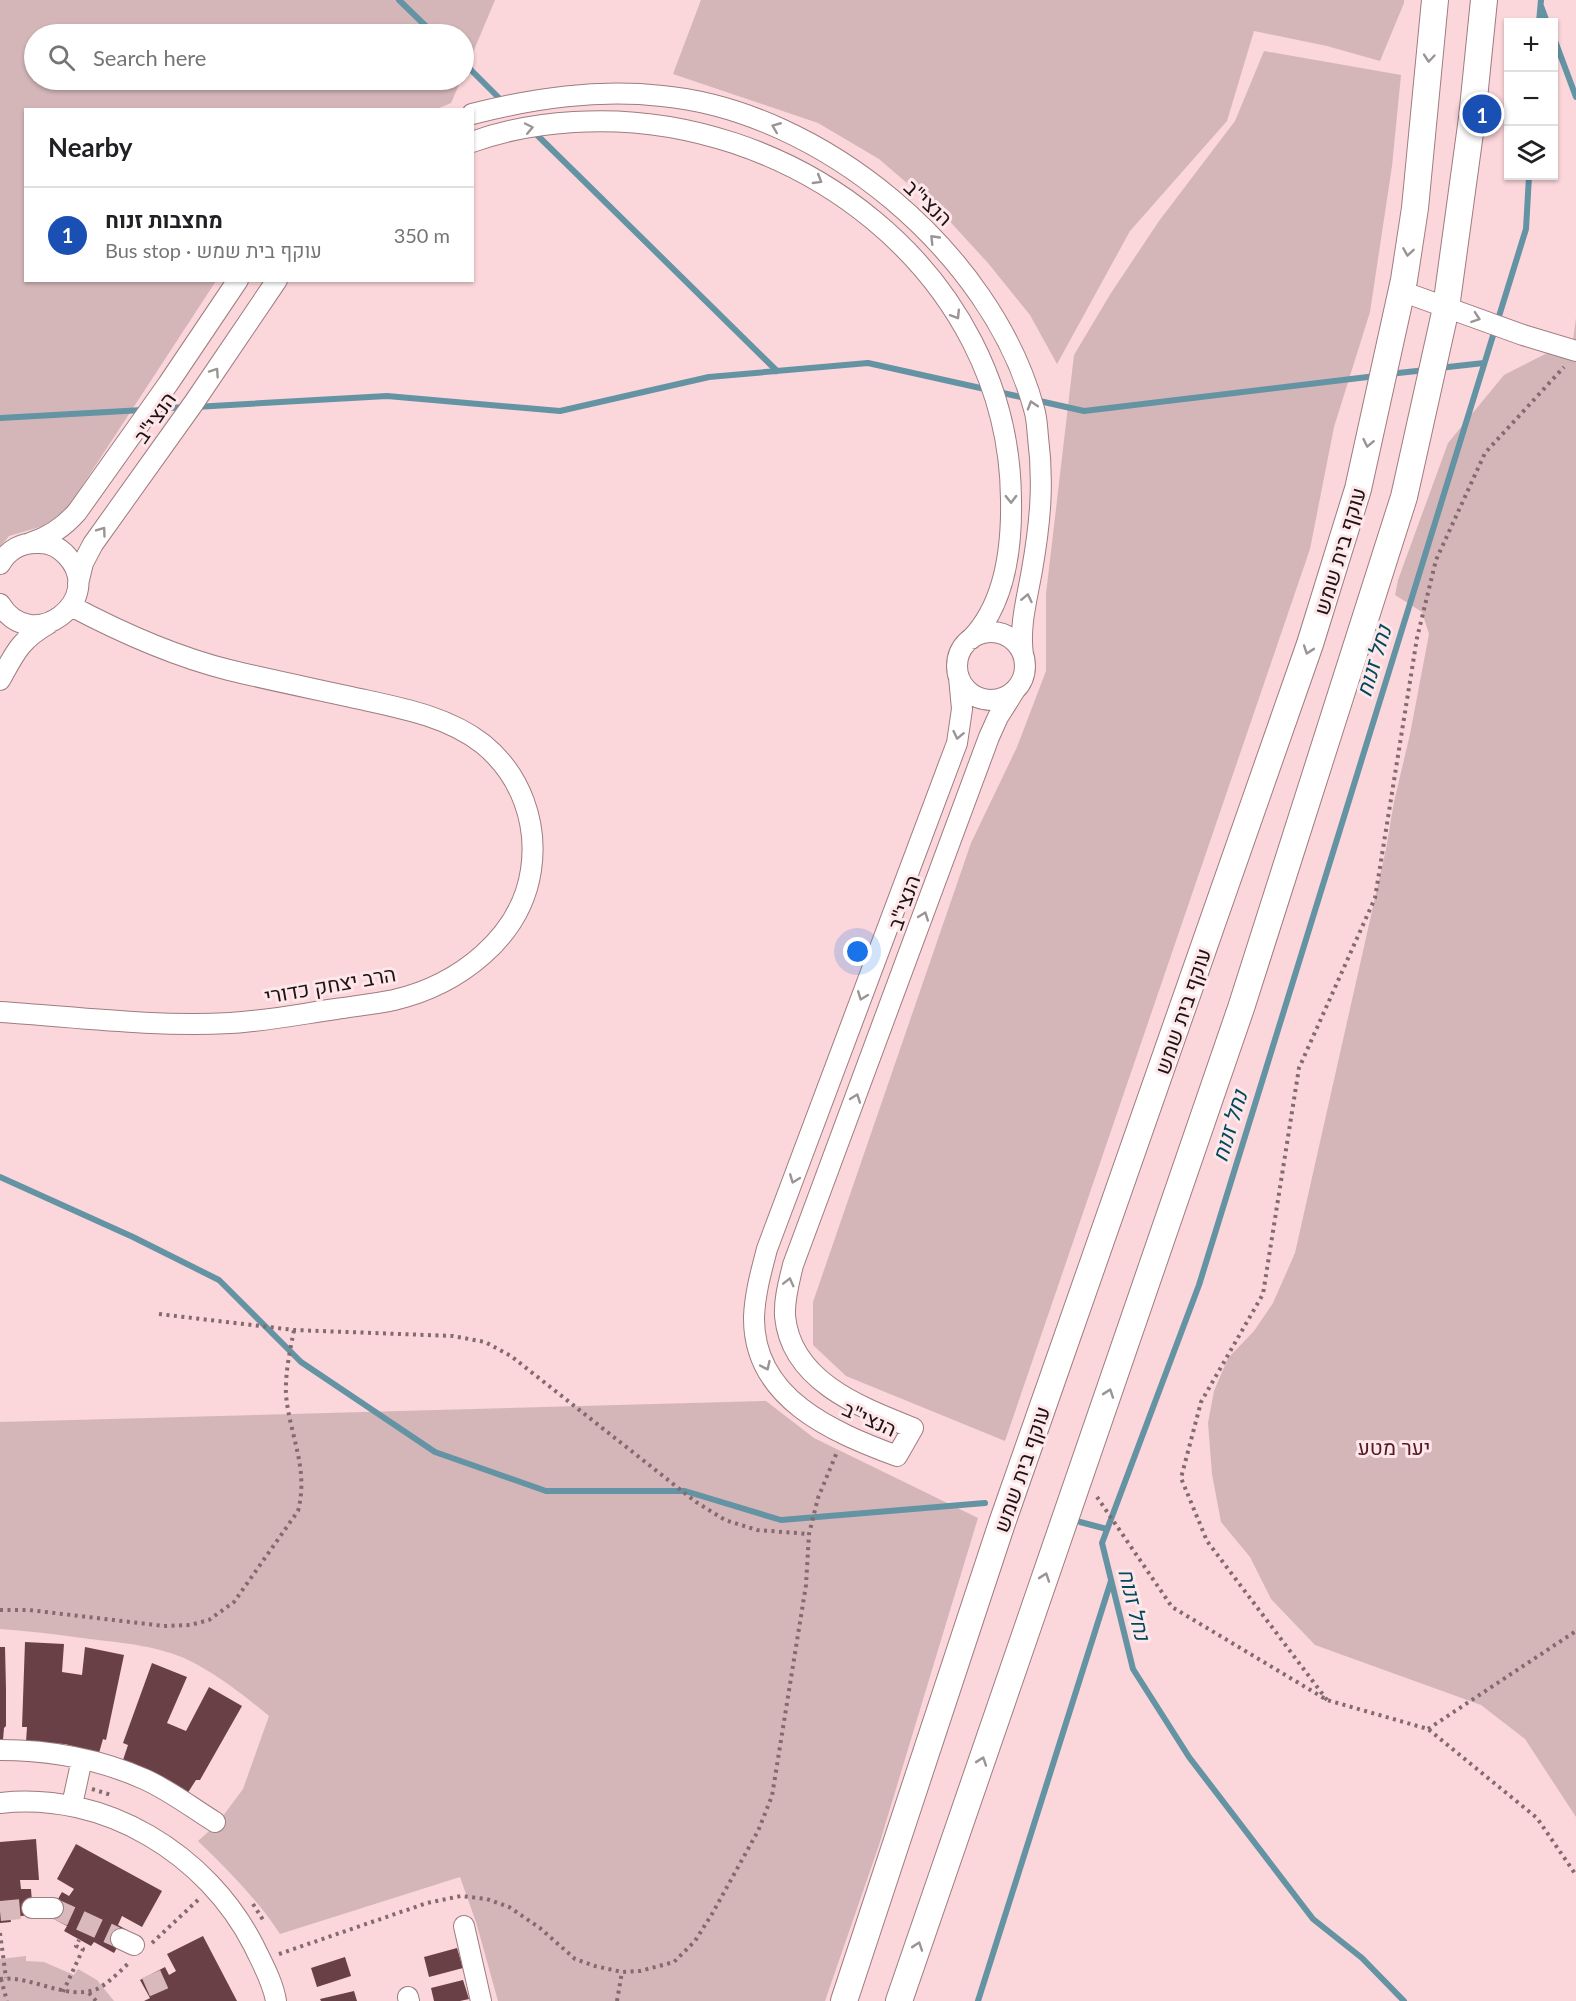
<!DOCTYPE html>
<html lang="en">
<head>
<meta charset="utf-8">
<style>
  :root { --surface:#fff; --page:#f2f2f2; --text:#202124; --muted:#757577; --line:#e0e0e0; --accent:#1c5f73 }
  body { margin:0; font-family:Lato,Heebo,sans-serif; background:var(--page); color:var(--text) }
  .controls { position:absolute; right:18px; top:18px; display:grid; overflow:hidden; border-radius:0px; box-shadow:0 2px 4px #0004 }
  .controls button { width:54px; height:54px; display:grid; place-items:center; padding:0; border:0; border-bottom:2px solid var(--line); background:var(--surface); color:var(--text); font:30px sans-serif }
  .you { position:absolute; left:858px; top:952px; width:21px; height:21px; margin:-15px; border:4px solid #fff; border-radius:50%; background:#1a73e8; box-shadow:0 0 0 9px #1a73e833 }
  .badge { display:grid; place-items:center; width:39px; height:39px; border-radius:50%; background:var(--accent); color:#fff; font-size:20px; font-weight:700 }
  .pin { position:absolute; translate:-50% -50%; border:3px solid #fff; box-shadow:0 2px 6px #0006 }
  .list { margin:0; padding:0; list-style:none }
  h2 { display:flex; justify-content:space-between; align-items:center; height:78px; margin:0; padding:0 24px; font-size:26px }
  h2 small { font-size:20px; font-weight:400; color:var(--muted) }
  .list li { display:grid; grid-template-columns:39px 1fr auto; gap:18px; align-items:center; box-sizing:border-box; height:96px; padding:0 24px; border-top:2px solid var(--line) }
  .list b { display:block; font-size:22px; white-space:nowrap }
  .list p { margin:0; font-size:20px; white-space:nowrap; color:var(--muted) }
  .list em { font-size:20px; font-style:normal; color:var(--muted) }
  .icon { flex:none; width:33px; height:33px; fill:none; stroke:currentColor; stroke-width:2; stroke-linecap:round; stroke-linejoin:round }
  .map { position:relative; flex:none; width:1576px; height:2001px; overflow:hidden }
  .search { position:absolute; background:var(--surface); box-shadow:0 2px 4px #0004; left:24px; top:24px; width:450px; height:66px; display:flex; align-items:center; gap:15px; box-sizing:border-box; padding:0 21px; border-radius:33px; color:var(--muted); font-size:22px }
  .panel { position:absolute; background:var(--surface); box-shadow:0 2px 4px #0004; left:24px; top:108px; width:450px; height:174px; border-radius:0px }
  .map>svg:first-child { display:block }
  .green { fill:#d4b6b9 }
  .lines { fill:none; stroke-linecap:round; stroke-linejoin:round }
  .stream { stroke:#6494a4; stroke-width:6 }
  .building { fill:#694046 }
  .minor-tunnel { stroke:#dab9bc; stroke-width:20; stroke-dasharray:20 10; stroke-linecap:butt }
  .minor-casing { stroke:#9e7c80; stroke-width:22 }
  .major-casing { stroke:#9e7c80; stroke-width:28 }
  .path { stroke:#826a6d; stroke-width:4; stroke-dasharray:3 4.5; stroke-linecap:butt }
  .minor { stroke:#fff; stroke-width:20 }
  .major { stroke:#fff; stroke-width:26 }
  .oneway { stroke:#9a9495 }
  .labels { text-anchor:middle; dominant-baseline:central; stroke-width:6; stroke-linejoin:round; paint-order:stroke }
  .street-label { font-size:21px; fill:#1e1213; stroke:#fee7ea }
  .park-label { font-size:21px; fill:#531926; stroke:#fee7ea }
  .water-label { font-size:22px; font-style:italic; fill:#00495b; stroke:#fee7ea }
</style>
</head>
<body>
<div class="map">
<svg width="1576" height="2001" viewBox="0 0 1576 2001">
  <rect width="100%" height="100%" fill="#fbd6da"/>
  <!-- green -->
  <path class="green" d="M0 0H495L464 74V34H34V80H461L451 103 437 109 26 110V280L216 281 67 509 43 526 9 536 0 547Z
    M701 0H1404V3L1380 61 1327 46 1254 31 1227 121 1130 231 1057 364 1030 315 988 263 943 214 879 159 818 123 673 74Z
    M1264 51 1401 75 1392 166 1370 312 1334 427 1310 549 1005 1441 846 1376 813 1345V1302L971 843 1017 747 1046 671V594L1074 355 1111 293 1159 221 1235 121Z
    M1576 318V1817L1525 1739 1481 1705 1315 1645 1271 1599 1250 1557 1221 1522 1212 1474 1208 1423 1214 1391 1228 1358 1254 1331 1273 1303 1295 1253 1386 849 1394 802 1410 734 1429 634 1422 612 1395 595 1398 580 1448 443 1504 375 1573 340Z
    M766 1401 814 1438 978 1518 879 1845 825 2001H498L476 1922 460 1877 280 1934C257 1899 228 1870 198 1841L217 1824 243 1789 269 1716C246 1697 223 1679 198 1665 163 1645 121 1643 82 1638 55 1634 28 1631 0 1629V1422Z
    M26 1956V1961L44 1962 74 1975 78 1969 97 1980 114 2001H0V1959Z"/>
  <g class="lines">
    <!-- stream -->
    <path class="stream" d="M399 0 434 34
      M1541 6 1547 22
      M1539 22 1541 0
      M1554 38 1576 97
      M464 63 504 103
      M533 131 777 371
      M1439 368 1484 363
      M1389 374 1426 370
      M1035 400 1084 411 1376 376
      M195 407 387 396 560 411 709 377 868 363 1025 398
      M156 409 185 407
      M0 418 143 410
      M0 1177 133 1237 219 1280 301 1362 435 1452 546 1491H685L781 1520 985 1503
      M1080 1522 1107 1529
      M978 2001 1111 1581
      M1404 2001 1362 1958 1313 1919 1189 1757 1133 1669 1102 1543 1199 1285 1526 229 1529 176"/>
  </g>
  <!-- building -->
  <path class="building" d="M25 1642 64 1644 62 1672 82 1675 85 1647 124 1655 106 1740 103 1739 99 1753 65 1744 26 1742 27 1727H22Z
    M0 1647H5L6 1689V1726L4 1728 3 1740H0Z
    M152 1663 187 1677 167 1723 186 1731 209 1687 242 1706 200 1780H196L187 1794 165 1778 123 1760 128 1745 123 1743Z
    M36 1839 39 1880H20L21 1889H31L33 1915 10 1917 11 1922 0 1923V1842Z
    M76 1844 162 1891 142 1927 122 1916 118 1925 127 1930 114 1953 94 1942 91 1946 64 1931 67 1926 48 1916 62 1892 69 1896 74 1889 57 1879Z
    M203 1936 237 2001H144L150 1998 140 1980 165 1967 169 1975 176 1971 167 1954Z
    M457 1948 463 1968 429 1977 424 1957Z
    M345 1957 351 1976 317 1987 311 1968Z
    M463 1980 469 1999 460 2001H434L431 1988Z
    M354 1991 357 2001H321L320 1999Z"/>
  <g class="lines">
    <!-- minor-tunnel -->
    <path class="minor-tunnel" d="M53 1908 121 1939
      M0 1911 32 1908
      M151 1974 163 2001"/>
    <!-- minor casing -->
    <g class="minor-casing">
      <path id="minor" d="M472 114C535 98 597 89 662 96 822 111 992 253 1034 409 1037 418 1037 428 1038 437 1044 484 1040 524 1032 570 1027 599 1019 626 1023 655
        M472 142C505 130 540 124 574 122 792 108 1009 272 1011 499 1012 547 1006 603 971 639
        M1401 291 1523 335 1576 351
        M30 543C49 537 64 527 77 512L168 384 238 280
        M0 564C8 550 22 542 39 543 50 543 60 548 67 556 107 599 32 657 0 604
        M78 584 83 563 93 544 193 404 277 280
        M957 666a34 34 0 1 1 68 0a34 34 0 1 1-68 0Z
        M959 677 962 709 957 743 767 1249C761 1272 755 1293 754 1317 753 1399 833 1432 897 1456L913 1428C860 1407 791 1381 785 1316 784 1299 789 1282 793 1265L989 737 998 717 1015 690
        M0 680C15 653 20 640 48 624
        M0 1012C76 1017 154 1027 230 1023 266 1021 301 1014 336 1009 355 1006 375 1004 394 1000 458 985 521 938 531 870 538 823 521 775 483 744 446 715 396 707 351 697 310 688 270 680 229 670 173 656 122 633 71 606
        M0 1750C49 1750 99 1759 144 1779 169 1790 191 1807 215 1822
        M0 1803C105 1791 207 1854 254 1946 262 1963 273 1982 276 2001
        M72 1805 82 1759
        M32 1908H53
        M464 1926 481 2001
        M121 1939 134 1945
        M408 1997 409 2001"/>
    </g>
    <!-- major casing -->
    <g class="major-casing">
      <path id="major" d="M844 2001 1002 1523 1310 644 1358 489 1404 280 1415 208 1435 0
        M899 2001 1241 1008 1404 497 1446 308 1472 118 1484 0"/>
    </g>
    <!-- path -->
    <path class="path" d="M159 1314 294 1330 453 1336 485 1342 511 1356 696 1502 725 1520 757 1530 809 1534
      M1097 1497 1172 1607 1327 1700 1428 1729 1537 1818 1576 1875
      M0 1610H29L164 1626 190 1625 209 1620 234 1602 298 1511C309 1468 290 1437 286 1395 285 1373 290 1351 294 1330
      M1327 1700 1207 1541 1181 1478 1201 1402 1263 1294 1299 1068 1375 898 1417 638 1436 560 1485 453 1564 367
      M1428 1729 1576 1631
      M92 1789 111 1795
      M253 1904 265 1923
      M0 1933 6 1978
      M152 1943 199 1899
      M279 1954 427 1903 461 1896 487 1899 509 1907 540 1928 575 1959 595 1966 622 1972 640 1971 674 1962 695 1941 712 1914 758 1831 772 1796 806 1585 809 1534 818 1498 837 1452
      M0 1979C31 1975 67 2001 97 1989 109 1983 120 1971 130 1962
      M1 1979 7 2001
      M63 1992 83 1949 76 1946 79 1940
      M89 1993 96 2001
      M617 2001 622 1972"/>
    <!-- minor -->
    <use href="#minor" class="minor"/>
    <!-- major -->
    <use href="#major" class="major"/>
  </g>
  <!-- one-way arrows -->
  <defs><path id="oneway-chevron" d="M-2-3.5L2.5 0L-2 3.5" fill="none" stroke-width="1.6" stroke-linecap="round" stroke-linejoin="round" transform="scale(1.5)"/></defs>
  <g class="oneway">
    <use href="#oneway-chevron" transform="translate(1429 58) rotate(95)"/>
    <use href="#oneway-chevron" transform="translate(776 127) rotate(-158)"/>
    <use href="#oneway-chevron" transform="translate(529 128) rotate(-12)"/>
    <use href="#oneway-chevron" transform="translate(818 180) rotate(31)"/>
    <use href="#oneway-chevron" transform="translate(934 239) rotate(-134)"/>
    <use href="#oneway-chevron" transform="translate(1408 252) rotate(99)"/>
    <use href="#oneway-chevron" transform="translate(956 315) rotate(58)"/>
    <use href="#oneway-chevron" transform="translate(1476 318) rotate(19)"/>
    <use href="#oneway-chevron" transform="translate(215 372) rotate(-56)"/>
    <use href="#oneway-chevron" transform="translate(1032 405) rotate(-107)"/>
    <use href="#oneway-chevron" transform="translate(1368 443) rotate(102)"/>
    <use href="#oneway-chevron" transform="translate(1011 499) rotate(89)"/>
    <use href="#oneway-chevron" transform="translate(102 531) rotate(-54)"/>
    <use href="#oneway-chevron" transform="translate(1027 598) rotate(-78)"/>
    <use href="#oneway-chevron" transform="translate(1308 650) rotate(109)"/>
    <use href="#oneway-chevron" transform="translate(958 735) rotate(102)"/>
    <use href="#oneway-chevron" transform="translate(924 916) rotate(-70)"/>
    <use href="#oneway-chevron" transform="translate(862 996) rotate(111)"/>
    <use href="#oneway-chevron" transform="translate(856 1098) rotate(-70)"/>
    <use href="#oneway-chevron" transform="translate(794 1179) rotate(111)"/>
    <use href="#oneway-chevron" transform="translate(789 1282) rotate(-76)"/>
    <use href="#oneway-chevron" transform="translate(766 1366) rotate(65)"/>
    <use href="#oneway-chevron" transform="translate(1109 1393) rotate(-71)"/>
    <use href="#oneway-chevron" transform="translate(1045 1577) rotate(-71)"/>
    <use href="#oneway-chevron" transform="translate(982 1761) rotate(-71)"/>
    <use href="#oneway-chevron" transform="translate(918 1946) rotate(-71)"/>
  </g>
  <g class="labels">
    <!-- street labels -->
    <g class="street-label">
      <text transform="translate(929 202) rotate(43)">הנצי"ב</text>
      <text transform="translate(154 417) rotate(-55)">הנצי"ב</text>
      <text transform="translate(1339 551) rotate(-73)">עוקף בית שמש</text>
      <text transform="translate(903 902) rotate(-70)">הנצי"ב</text>
      <text transform="translate(330 984) rotate(-10)">הרב יצחק כדורי</text>
      <text transform="translate(1182 1011) rotate(-71)">עוקף בית שמש</text>
      <text transform="translate(870 1418) rotate(24)">הנצי"ב</text>
      <text transform="translate(1021 1469) rotate(-71)">עוקף בית שמש</text>
    </g>
    <!-- park labels -->
    <g class="park-label">
      <text x="1394" y="1446">יער מטע</text>
    </g>
    <!-- water labels -->
    <g class="water-label">
      <text transform="translate(1373 661) rotate(-73)">נחל זנוח</text>
      <text transform="translate(1229 1126) rotate(-73)">נחל זנוח</text>
      <text transform="translate(1135 1604) rotate(76)">נחל זנוח</text>
    </g>
  </g>
</svg>
<div class="controls">
<button>+</button>
<button>−</button>
<button><svg class="icon" aria-label="layers" viewBox="0 0 24 24"><path d="M12 4l9 5-9 5-9-5zM3 14l9 5 9-5"/></svg></button>
</div>
<div class="you"></div>
<div class="pin badge" style="left:1482px;top:114px;background:#1a4fb4">1</div>
<div class="search"><svg class="icon" aria-label="search" viewBox="0 0 24 24"><circle cx="10" cy="10" r="6"/><path d="M15 15l6 6"/></svg>Search here</div>
<section class="panel">
<h2>Nearby<small></small></h2>
<ul class="list">
<li><span class="badge" style="background:#1a4fb4">1</span><div><b>מחצבות זנוח</b><p>Bus stop · עוקף בית שמש</p></div><em>350 m</em></li>
</ul>
</section>
</div>
</body>
</html>
